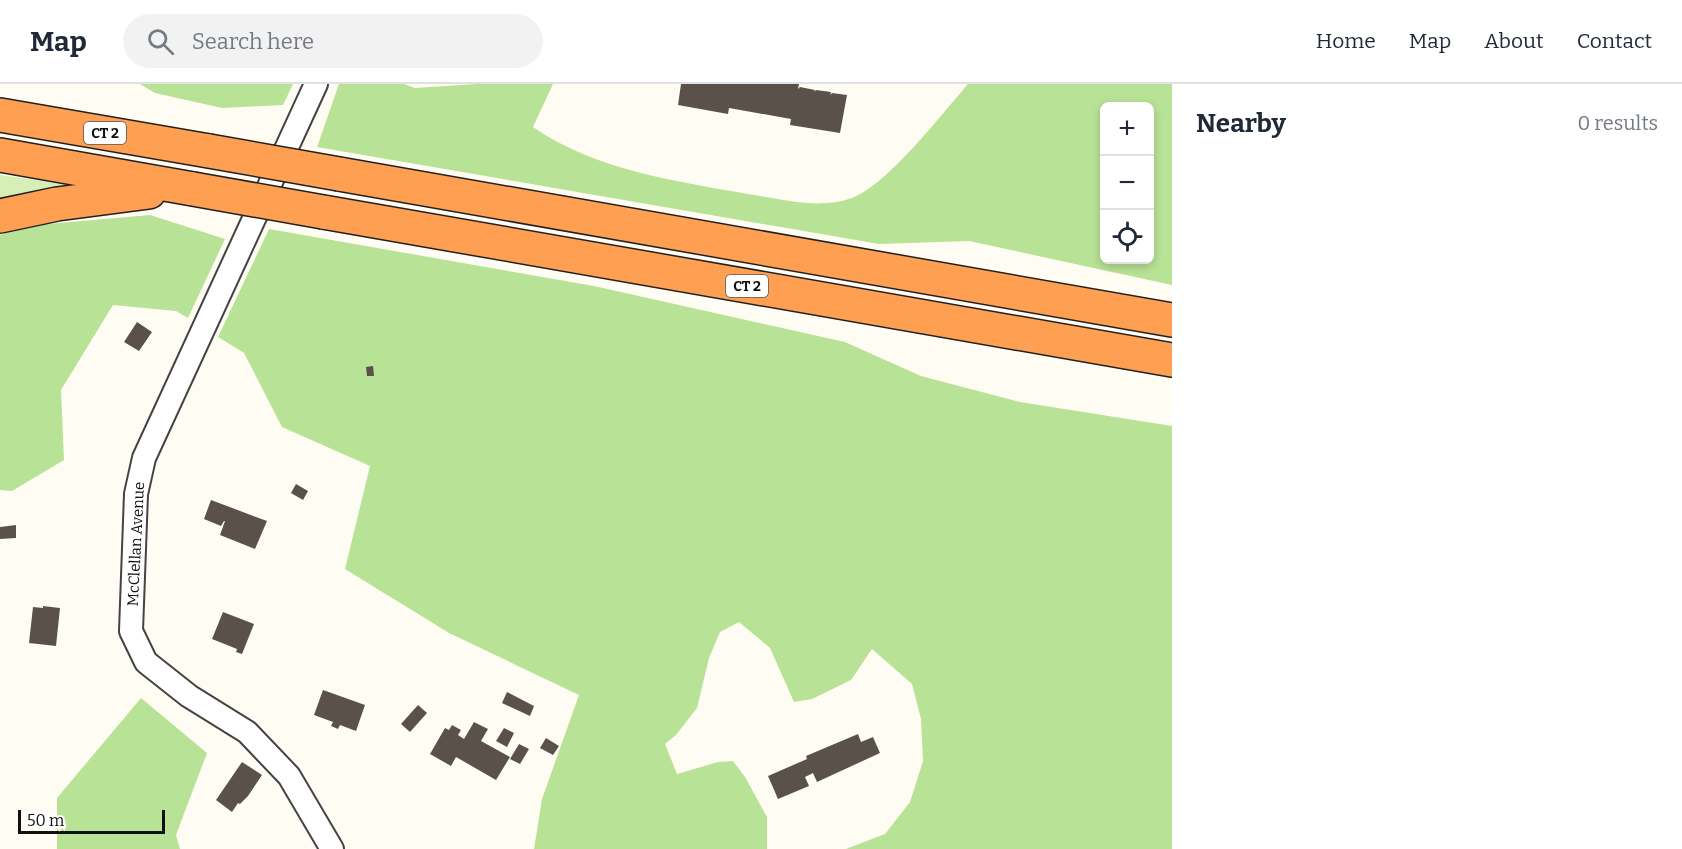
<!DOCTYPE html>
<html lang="en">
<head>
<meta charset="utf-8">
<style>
  :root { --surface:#fff; --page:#f2f2f3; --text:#1f2937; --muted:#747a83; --line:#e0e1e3 }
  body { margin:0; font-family:Bitter,serif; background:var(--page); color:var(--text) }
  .controls { position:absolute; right:18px; top:18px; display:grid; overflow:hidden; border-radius:9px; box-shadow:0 3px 9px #0003 }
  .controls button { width:54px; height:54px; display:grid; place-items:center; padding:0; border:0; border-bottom:2px solid var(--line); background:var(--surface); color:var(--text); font:30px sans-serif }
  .scale { position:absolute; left:18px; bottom:15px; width:147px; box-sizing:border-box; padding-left:6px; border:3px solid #101010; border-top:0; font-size:16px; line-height:21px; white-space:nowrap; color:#101010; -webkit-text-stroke:4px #fff; paint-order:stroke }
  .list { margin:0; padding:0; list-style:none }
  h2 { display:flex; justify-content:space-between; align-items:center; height:78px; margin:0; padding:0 24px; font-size:26px }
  h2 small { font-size:20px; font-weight:400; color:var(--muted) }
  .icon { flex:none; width:33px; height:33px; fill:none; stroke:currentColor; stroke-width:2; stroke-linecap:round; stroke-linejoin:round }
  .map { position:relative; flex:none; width:1172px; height:765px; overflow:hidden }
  header { display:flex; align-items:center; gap:36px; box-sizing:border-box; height:84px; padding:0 30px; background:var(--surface); border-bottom:2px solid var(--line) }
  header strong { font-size:28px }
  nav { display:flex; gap:33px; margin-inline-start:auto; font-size:21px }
  .search { width:420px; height:54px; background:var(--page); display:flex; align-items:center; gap:15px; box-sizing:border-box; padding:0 21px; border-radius:33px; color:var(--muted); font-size:22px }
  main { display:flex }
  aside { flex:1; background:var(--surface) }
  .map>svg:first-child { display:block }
  .green { fill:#d5efb7 }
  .forest { fill:#b8e295; fill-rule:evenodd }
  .building { fill:#5a514b }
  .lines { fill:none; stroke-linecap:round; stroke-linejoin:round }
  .street-casing { stroke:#434343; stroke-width:26 }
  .highway-casing { stroke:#212121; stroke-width:36 }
  .street { stroke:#fff; stroke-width:22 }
  .highway { stroke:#ff9f51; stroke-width:33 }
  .highway-bridge-casing { stroke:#212121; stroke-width:36; stroke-linecap:butt }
  .highway-bridge { stroke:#ff9f51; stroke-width:33 }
  .labels { text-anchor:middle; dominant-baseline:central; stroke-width:6; stroke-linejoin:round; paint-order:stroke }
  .shield { fill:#fff; stroke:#585858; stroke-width:1.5 }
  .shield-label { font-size:14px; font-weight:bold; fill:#101010 }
  .street-label { font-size:15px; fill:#101010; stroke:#fff }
</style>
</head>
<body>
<header>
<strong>Map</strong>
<div class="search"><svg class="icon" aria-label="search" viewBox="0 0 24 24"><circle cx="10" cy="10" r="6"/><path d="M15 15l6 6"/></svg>Search here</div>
<nav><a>Home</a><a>Map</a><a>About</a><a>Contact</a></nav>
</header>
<main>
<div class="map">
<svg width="1172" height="765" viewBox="0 0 1172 765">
  <rect width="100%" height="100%" fill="#fffdf3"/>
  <!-- green -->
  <path class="green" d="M0 91 67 100 72 111 0 122Z"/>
  <!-- forest -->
  <path class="forest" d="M140 0H293L283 21 222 24 155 9Z
    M339 0H404L415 4 477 0H553L533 43C595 86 675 97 748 110 781 115 819 126 852 114 888 100 941 31 968 0H1172V201L969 157 879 160 317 63ZM1104 22H1150V176H1104Z
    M150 131 225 155 188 234 176 227 113 221 61 306 64 376 12 407 0 406V151L25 142Z
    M269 145 594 202 845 258 921 292 1020 318 1172 342V765H846L885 750 910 718 923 677 921 635 912 600 872 565 851 596 812 615 794 618 770 564 739 538 720 548 709 574 697 624 676 651 665 660 677 690 718 678 733 677 745 693 767 733V765H534L542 715 579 611 449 549 345 485 370 382 282 343 244 269 218 253Z
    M141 614 207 669 176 751 180 765H57V714Z"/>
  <!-- building -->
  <path class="building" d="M681 0H799L798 5 800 3 815 6 814 8 816 6 831 8 830 11 832 9 847 11 840 49 790 41 791 35 729 24 728 30 678 21Z
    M137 238 152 248 139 267 124 258Z
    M373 282 374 292H367L366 283Z
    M296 400 308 407 303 416 291 409Z
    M211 416 267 437 255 465 220 451 225 437H224L221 442 204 435Z
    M16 441V454L0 455V443Z
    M43 522 60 524 56 562 29 559 33 523 43 524Z
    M223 528 254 540 242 570 236 568 237 565 212 555Z
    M323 606 365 621 356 647 340 641 338 645 331 642 333 638 314 631Z
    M507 608 534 622 530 632 502 619Z
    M418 621 427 629 410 648 401 640Z
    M474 638 488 645 481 657 510 673 496 696 456 673 451 682 430 670 445 644 449 646 452 641 461 646 458 651 464 655Z
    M504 644 514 649 507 663 496 657Z
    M858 650 861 658 873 653 880 669 817 698 813 689 805 693 809 702 778 715 768 692 807 675 806 672Z
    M546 654 559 662 553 671 540 664Z
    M519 660 529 665 520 680 510 675Z
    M242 678 262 691 248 712 240 720 238 719 232 728 216 716Z"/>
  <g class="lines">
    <!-- street casing -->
    <g class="street-casing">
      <path id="street" d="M316 0 144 374 136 410 131 547 146 578 189 612 247 648 289 692 332 765"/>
    </g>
    <!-- highway casing -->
    <g class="highway-casing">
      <path id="highway" d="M0 31 209 67
        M0 71 193 105
        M339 90 1172 236
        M323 128 1172 276
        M0 132 57 120 149 108"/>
    </g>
    <!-- street -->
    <use href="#street" class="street"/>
    <!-- highway -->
    <use href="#highway" class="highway"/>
    <!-- highway-bridge casing -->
    <g class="highway-bridge-casing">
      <path id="highway-bridge" d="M209 67 339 90
        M193 105 323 128"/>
    </g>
    <!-- highway-bridge -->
    <use href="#highway-bridge" class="highway-bridge"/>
  </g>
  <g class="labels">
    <!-- shield labels -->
    <g class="shield">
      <rect x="84" y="38" width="42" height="22" rx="4.5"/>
      <rect x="726" y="191" width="42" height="22" rx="4.5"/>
    </g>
    <g class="shield-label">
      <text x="105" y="49">CT 2</text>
      <text x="747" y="202">CT 2</text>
    </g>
    <!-- street labels -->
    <g class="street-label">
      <text transform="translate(136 460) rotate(-87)">McClellan Avenue</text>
    </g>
  </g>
</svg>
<div class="controls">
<button>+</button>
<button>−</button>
<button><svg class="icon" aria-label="locate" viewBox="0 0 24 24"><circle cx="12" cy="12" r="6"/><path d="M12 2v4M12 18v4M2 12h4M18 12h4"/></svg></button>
</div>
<div class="scale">50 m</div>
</div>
<aside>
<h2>Nearby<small>0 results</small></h2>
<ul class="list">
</ul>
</aside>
</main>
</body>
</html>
